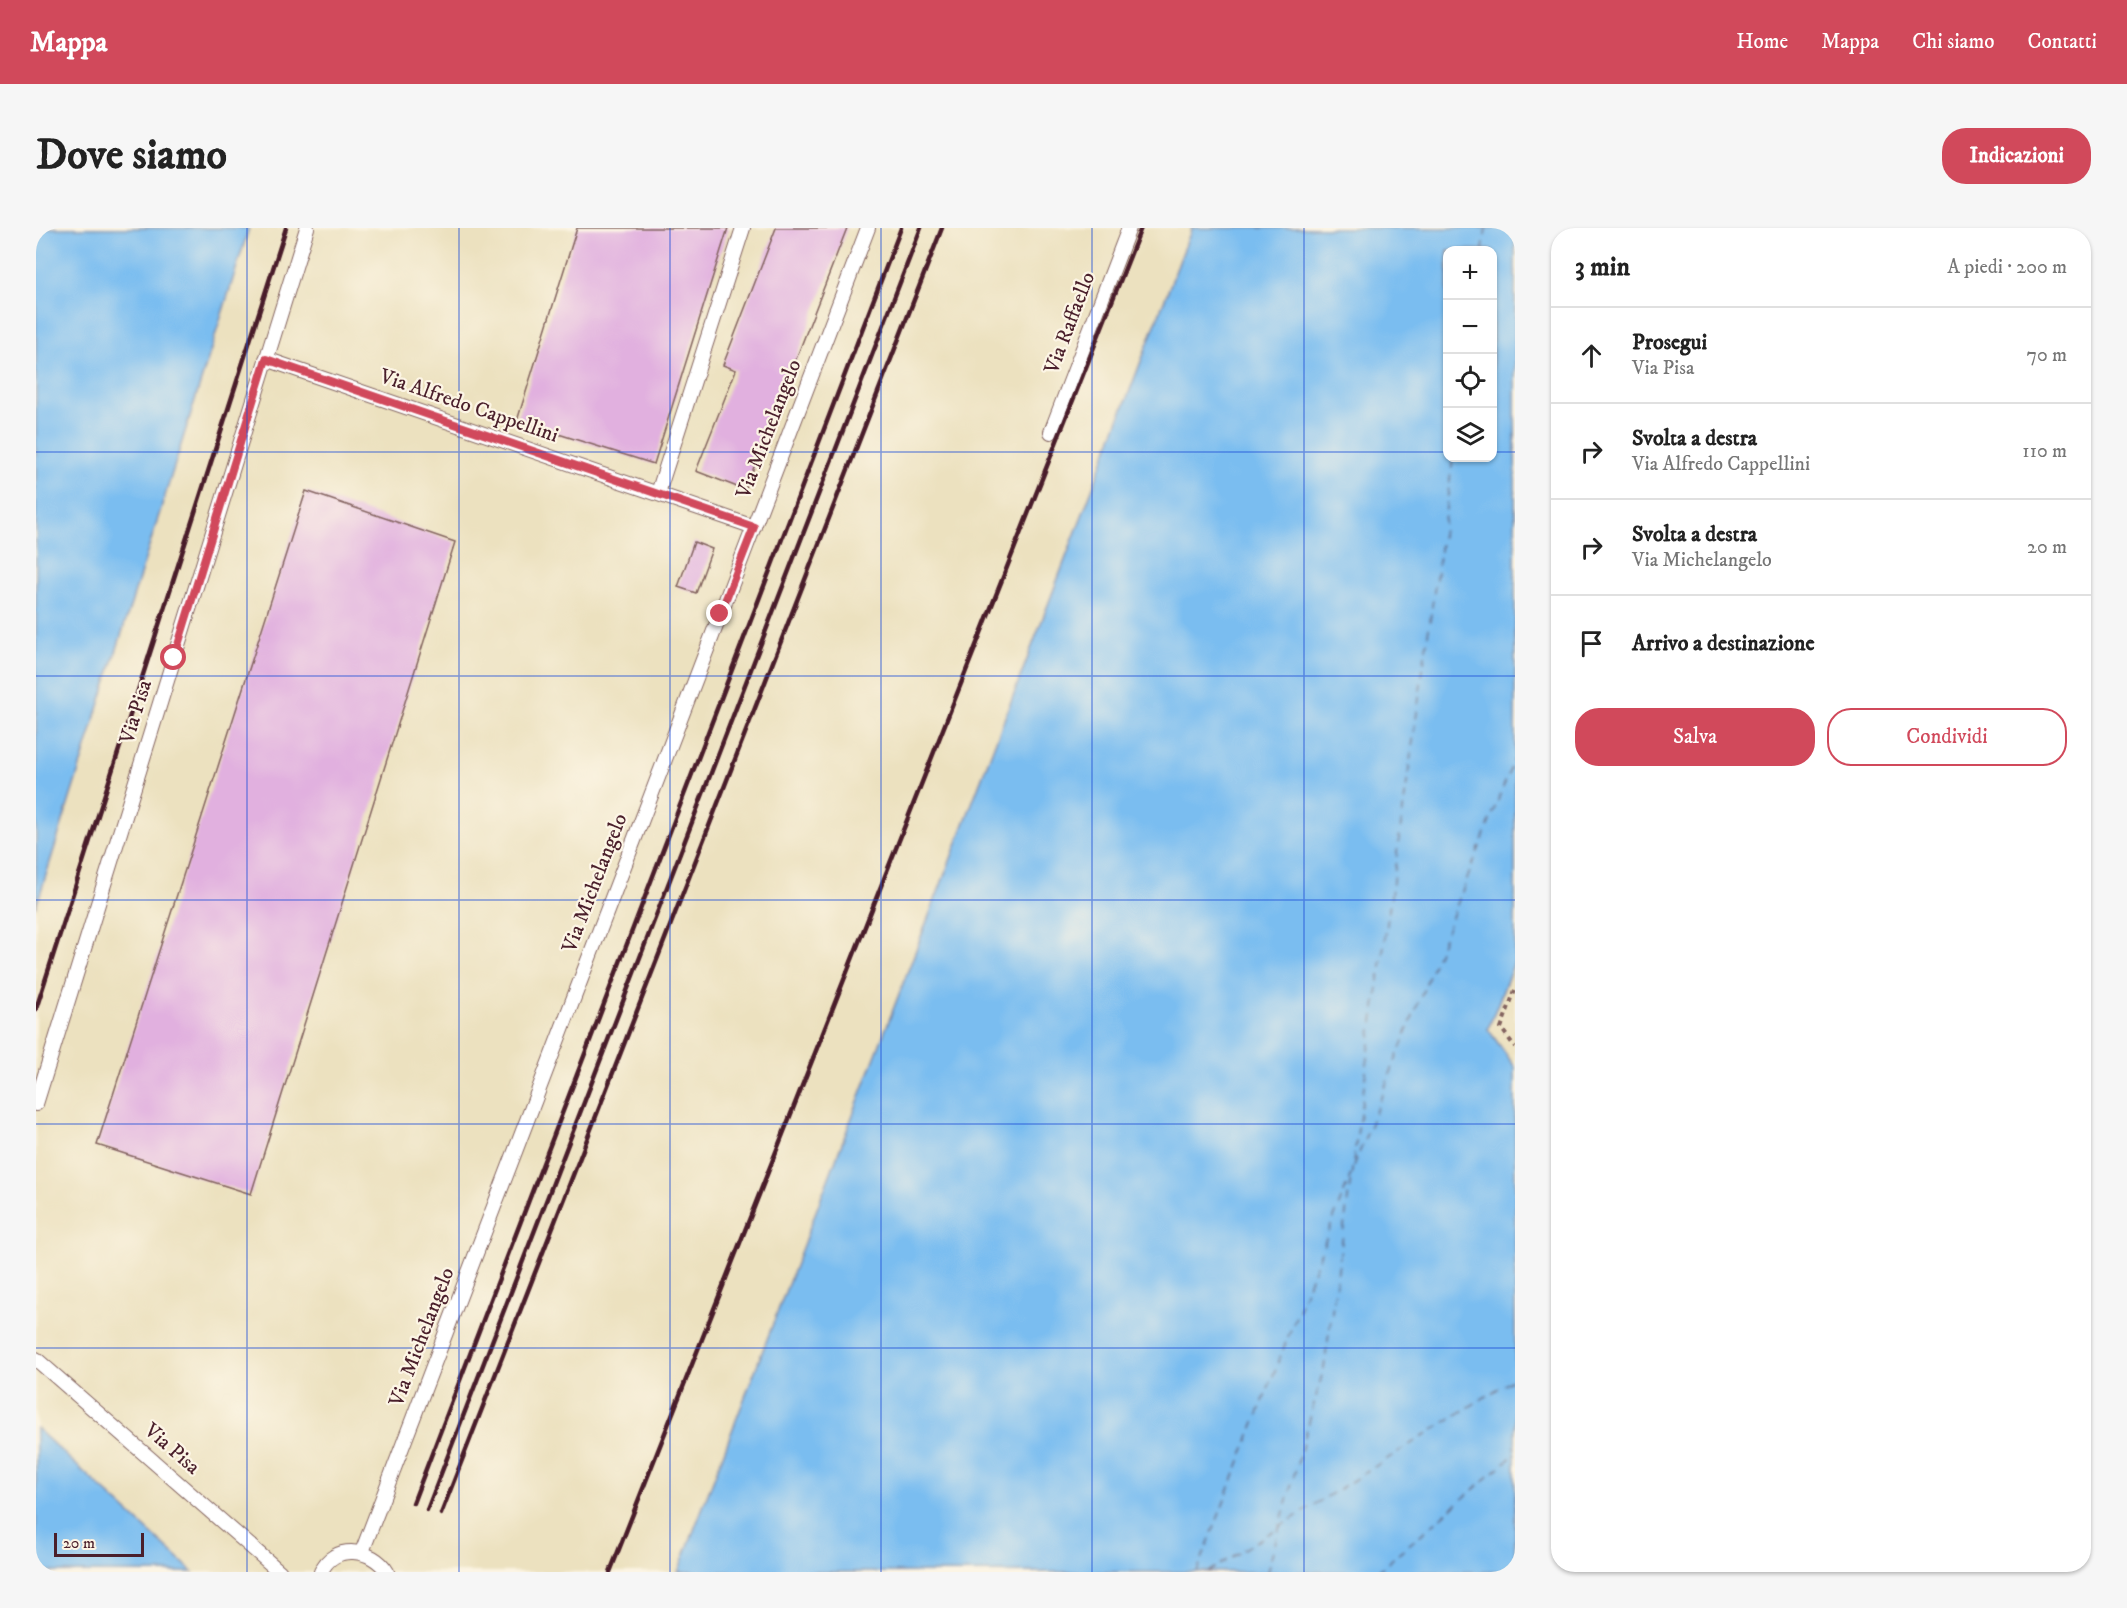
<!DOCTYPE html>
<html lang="it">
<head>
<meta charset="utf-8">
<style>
  :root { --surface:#fff; --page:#f6f6f6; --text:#222; --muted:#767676; --line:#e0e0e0; --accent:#d1495b }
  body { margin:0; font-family:"IM FELL DW Pica",serif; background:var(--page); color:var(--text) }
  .controls { position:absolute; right:18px; top:18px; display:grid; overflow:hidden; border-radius:12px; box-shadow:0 2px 4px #0004 }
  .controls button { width:54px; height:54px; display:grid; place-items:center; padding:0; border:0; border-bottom:2px solid var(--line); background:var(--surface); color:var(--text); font:30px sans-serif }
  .scale { position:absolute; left:18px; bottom:15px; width:90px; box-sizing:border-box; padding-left:6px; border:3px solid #4a1f2b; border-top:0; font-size:16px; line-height:21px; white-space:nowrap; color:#4a1f2b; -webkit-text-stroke:4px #fcf5e5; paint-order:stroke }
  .stop { position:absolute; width:18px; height:18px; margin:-14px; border:4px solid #d1495b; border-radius:50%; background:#fff }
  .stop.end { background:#d1495b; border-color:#fff; box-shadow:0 2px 6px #0008 }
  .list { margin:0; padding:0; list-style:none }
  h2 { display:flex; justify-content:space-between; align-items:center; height:78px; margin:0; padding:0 24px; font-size:26px }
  h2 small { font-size:20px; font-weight:400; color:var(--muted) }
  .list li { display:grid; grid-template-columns:39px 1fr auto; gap:18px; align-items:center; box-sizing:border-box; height:96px; padding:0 24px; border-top:2px solid var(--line) }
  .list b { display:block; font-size:22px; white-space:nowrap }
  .list p { margin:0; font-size:20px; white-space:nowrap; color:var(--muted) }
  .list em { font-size:20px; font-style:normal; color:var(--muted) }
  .actions { display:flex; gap:12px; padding:18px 24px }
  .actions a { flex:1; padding:14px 0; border:2px solid var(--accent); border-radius:24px; text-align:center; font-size:21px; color:var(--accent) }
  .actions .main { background:var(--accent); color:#fff }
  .icon { flex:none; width:33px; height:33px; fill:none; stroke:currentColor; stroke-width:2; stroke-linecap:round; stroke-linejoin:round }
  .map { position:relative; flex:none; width:1479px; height:1344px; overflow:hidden; border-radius:24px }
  header { display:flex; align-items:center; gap:36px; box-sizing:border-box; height:84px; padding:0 30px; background:var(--accent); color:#fff }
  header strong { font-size:28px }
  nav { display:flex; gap:33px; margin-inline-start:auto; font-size:21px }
  .intro { display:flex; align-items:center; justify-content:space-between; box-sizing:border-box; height:144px; padding:0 36px }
  h1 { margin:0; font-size:42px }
  .button { padding:15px 27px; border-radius:24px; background:var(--accent); color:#fff; font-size:21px; font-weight:700 }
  main { display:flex; gap:36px; padding:0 36px }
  aside { flex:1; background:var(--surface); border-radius:24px; box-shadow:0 2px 4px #0004 }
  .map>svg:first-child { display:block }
  .water { fill:#7abdf0; stroke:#626e8e; stroke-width:1.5; fill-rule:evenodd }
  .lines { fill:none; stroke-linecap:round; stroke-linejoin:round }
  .ferry { stroke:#584e66; stroke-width:1.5; stroke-dasharray:8 6; stroke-linecap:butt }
  .building { fill:#e1b0df }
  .service-casing { stroke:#83635f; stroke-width:16 }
  .path { stroke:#83635f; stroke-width:4; stroke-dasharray:4.5 4.5; stroke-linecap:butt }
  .service { stroke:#fff; stroke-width:14 }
  .rail { stroke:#4a1f2b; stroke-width:4.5 }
  .route { stroke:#d1495b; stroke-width:8 }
  .grid { fill:none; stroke:#1d4ed8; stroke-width:1.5; stroke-opacity:0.55 }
  .labels { text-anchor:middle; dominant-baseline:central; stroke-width:4.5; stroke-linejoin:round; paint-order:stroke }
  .street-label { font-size:21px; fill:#4a1f2b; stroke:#fcf5e5 }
</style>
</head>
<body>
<header>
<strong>Mappa</strong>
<nav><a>Home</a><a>Mappa</a><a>Chi siamo</a><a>Contatti</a></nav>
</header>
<div class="intro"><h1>Dove siamo</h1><a class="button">Indicazioni</a></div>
<main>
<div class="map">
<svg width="1479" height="1344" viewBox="0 0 1479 1344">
  <rect width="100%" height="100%" fill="#fcf5e5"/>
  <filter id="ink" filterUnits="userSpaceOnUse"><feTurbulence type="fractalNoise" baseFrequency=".0167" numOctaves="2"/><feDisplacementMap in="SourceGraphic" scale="12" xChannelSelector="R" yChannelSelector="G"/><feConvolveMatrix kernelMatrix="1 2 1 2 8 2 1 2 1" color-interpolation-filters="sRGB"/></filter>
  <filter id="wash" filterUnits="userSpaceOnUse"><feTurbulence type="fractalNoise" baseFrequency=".008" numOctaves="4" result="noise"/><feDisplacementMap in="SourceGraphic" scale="24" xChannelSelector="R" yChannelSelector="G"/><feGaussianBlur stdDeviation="1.35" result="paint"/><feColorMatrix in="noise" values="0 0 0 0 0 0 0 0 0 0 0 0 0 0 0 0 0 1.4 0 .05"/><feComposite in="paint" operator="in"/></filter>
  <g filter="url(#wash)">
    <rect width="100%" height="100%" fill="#ece1bf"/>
    <!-- water -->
    <path class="water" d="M0 0H213L0 679Z
      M1156 0H1479V732L1452 801 1479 839V1344H642ZM1412 22H1456V230H1412Z
      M0 1200 157 1344H0Z"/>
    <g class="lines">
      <!-- ferry -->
      <path class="ferry" d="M1447 22 1450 0
        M1318 938 1479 529
        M1161 1344 1315 946
        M1172 1344 1479 1150
        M1231 1344 1288 1140 1417 230
        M1341 1344 1479 1226"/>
    </g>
    <g id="blocks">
      <!-- building -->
      <path class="building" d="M541 0H692L618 236 481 193Z
        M740 0H811L709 262 660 243 700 142 687 137Z
        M270 263 419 314 215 966 61 917Z
        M658 314 676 321 660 365 642 359Z"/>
    </g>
  </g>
  <g filter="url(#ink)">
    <use href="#blocks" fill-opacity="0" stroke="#83635f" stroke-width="1.5"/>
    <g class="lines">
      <!-- service casing -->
      <g class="service-casing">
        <path id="service" d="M230 131 718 299
          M1015 204 1093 0
          M622 265 707 0
          M0 876 271 0
          M0 1131 244 1344
          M326 1324 832 0
          M285 1344C297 1315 337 1320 351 1344"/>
      </g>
      <!-- path -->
      <path class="path" d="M1479 762 1465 800 1479 819"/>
      <!-- service -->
      <use href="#service" class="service"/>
      <!-- rail -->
      <path class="rail" d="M0 781 250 0
        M377 1275 865 0
        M391 1282 885 0
        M405 1286 906 0
        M574 1344 1105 0"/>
    </g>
  </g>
  <g class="lines" filter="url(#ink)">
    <!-- route -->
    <path class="route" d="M138 430 230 131 718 299 684 386"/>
  </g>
  <!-- grid -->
  <path class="grid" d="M211 0V1344M423 0V1344M634 0V1344M845 0V1344M1056 0V1344M1268 0V1344M0 224H1412M1456 224H1479M0 448H1479M0 672H1479M0 896H1479M0 1120H1479"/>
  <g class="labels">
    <!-- street labels -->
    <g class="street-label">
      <text transform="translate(1034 95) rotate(-69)">Via Raffaello</text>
      <text transform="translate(433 178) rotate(19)">Via Alfredo Cappellini</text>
      <text transform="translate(733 201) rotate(-69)">Via Michelangelo</text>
      <text transform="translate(100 484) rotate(-73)">Via Pisa</text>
      <text transform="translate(559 655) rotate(-69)">Via Michelangelo</text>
      <text transform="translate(386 1109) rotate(-69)">Via Michelangelo</text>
      <text transform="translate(136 1221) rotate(41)">Via Pisa</text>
    </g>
  </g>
</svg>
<div class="controls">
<button>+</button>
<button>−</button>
<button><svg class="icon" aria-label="locate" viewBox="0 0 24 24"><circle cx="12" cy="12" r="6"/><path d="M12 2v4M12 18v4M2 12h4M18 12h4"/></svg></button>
<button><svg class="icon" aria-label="layers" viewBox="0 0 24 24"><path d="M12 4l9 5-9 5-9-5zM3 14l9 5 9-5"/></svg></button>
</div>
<div class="scale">20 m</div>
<div class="stop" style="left:138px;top:430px"></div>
<div class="stop end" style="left:684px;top:386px"></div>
</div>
<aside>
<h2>3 min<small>A piedi · 200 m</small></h2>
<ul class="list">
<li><svg class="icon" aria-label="ahead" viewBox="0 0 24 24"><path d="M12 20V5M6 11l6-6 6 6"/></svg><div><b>Prosegui</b><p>Via Pisa</p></div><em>70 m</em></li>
<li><svg class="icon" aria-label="right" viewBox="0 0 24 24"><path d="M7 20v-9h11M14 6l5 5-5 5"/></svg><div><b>Svolta a destra</b><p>Via Alfredo Cappellini</p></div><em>110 m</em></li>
<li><svg class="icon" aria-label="right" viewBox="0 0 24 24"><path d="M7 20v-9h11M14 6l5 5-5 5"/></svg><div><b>Svolta a destra</b><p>Via Michelangelo</p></div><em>20 m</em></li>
<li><svg class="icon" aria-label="arrive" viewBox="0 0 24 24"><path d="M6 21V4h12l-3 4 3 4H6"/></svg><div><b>Arrivo a destinazione</b></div></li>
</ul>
<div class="actions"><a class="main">Salva</a><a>Condividi</a></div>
</aside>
</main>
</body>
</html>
